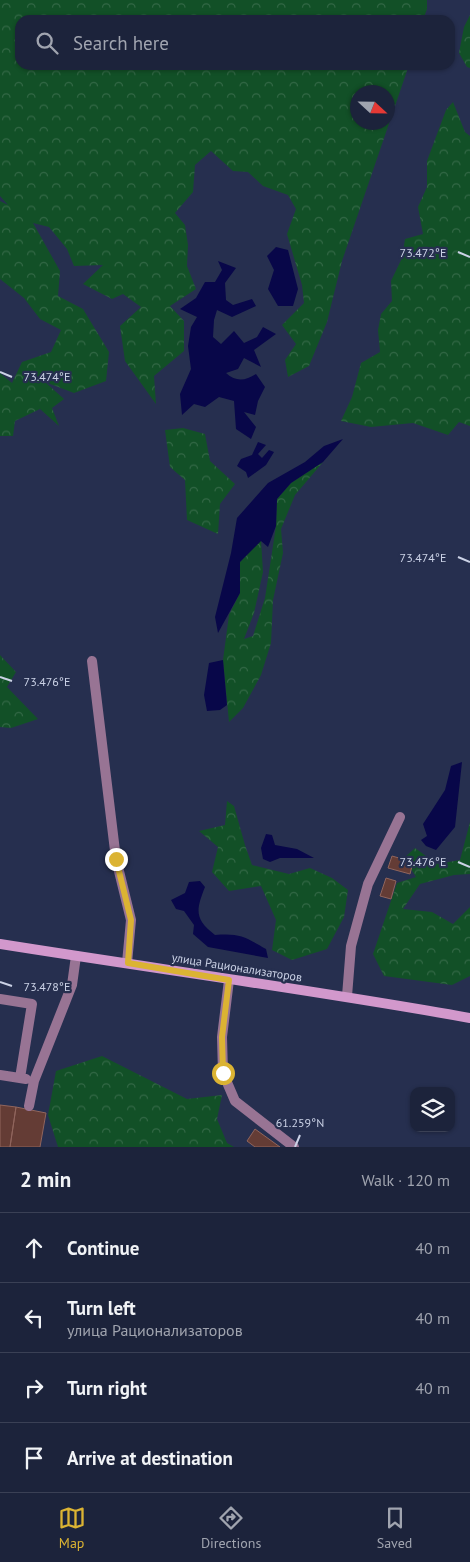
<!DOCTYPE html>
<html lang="en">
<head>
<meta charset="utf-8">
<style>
  :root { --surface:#1c233b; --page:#292f46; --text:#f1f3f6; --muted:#a0a4af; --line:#3a4055; --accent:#dbb333 }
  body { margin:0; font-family:"PT Sans",sans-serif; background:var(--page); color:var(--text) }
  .controls { position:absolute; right:15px; bottom:15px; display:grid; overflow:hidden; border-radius:10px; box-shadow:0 1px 4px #0004 }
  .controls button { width:45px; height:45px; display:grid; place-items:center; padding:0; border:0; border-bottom:1px solid var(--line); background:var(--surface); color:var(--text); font:25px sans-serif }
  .compass { position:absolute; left:350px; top:85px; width:45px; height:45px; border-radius:50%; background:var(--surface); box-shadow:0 1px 4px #0004; rotate:112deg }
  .stop { position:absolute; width:15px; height:15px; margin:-11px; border:4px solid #dbb333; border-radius:50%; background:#fff }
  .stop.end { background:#dbb333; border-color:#fff; box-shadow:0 1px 5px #0008 }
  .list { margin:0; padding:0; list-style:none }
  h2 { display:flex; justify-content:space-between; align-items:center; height:65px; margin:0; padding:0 20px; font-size:21px }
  h2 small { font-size:16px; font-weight:400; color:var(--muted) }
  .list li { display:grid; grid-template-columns:32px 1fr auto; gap:15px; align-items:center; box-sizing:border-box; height:70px; padding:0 20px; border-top:1px solid var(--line) }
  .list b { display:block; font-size:19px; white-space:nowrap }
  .list p { margin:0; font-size:16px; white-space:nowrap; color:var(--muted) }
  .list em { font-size:16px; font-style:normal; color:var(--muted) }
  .icon { flex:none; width:28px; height:28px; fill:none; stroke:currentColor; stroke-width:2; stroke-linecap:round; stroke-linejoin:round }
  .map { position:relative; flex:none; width:470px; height:1147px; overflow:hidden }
  .search { position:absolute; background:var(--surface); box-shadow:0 1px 4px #0004; left:15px; right:15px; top:15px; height:55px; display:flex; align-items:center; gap:12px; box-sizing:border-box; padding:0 18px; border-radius:15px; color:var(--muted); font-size:19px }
  .sheet { height:345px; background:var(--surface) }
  nav { display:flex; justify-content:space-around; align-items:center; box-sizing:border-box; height:70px; border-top:1px solid var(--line); background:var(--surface); font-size:14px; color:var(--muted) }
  nav a { display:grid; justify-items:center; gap:2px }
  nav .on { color:var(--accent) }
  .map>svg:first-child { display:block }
  .forest { fill:url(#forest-crowns); fill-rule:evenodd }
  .water { fill:#080749 }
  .building { fill:#643c35; stroke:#90655d }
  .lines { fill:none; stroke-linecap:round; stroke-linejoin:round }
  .lane { stroke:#987494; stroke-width:10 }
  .secondary { stroke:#d298cc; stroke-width:10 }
  .route { stroke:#dbb333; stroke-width:6 }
  .ticks { fill:none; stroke:#cbd2e6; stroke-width:2 }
  .labels { text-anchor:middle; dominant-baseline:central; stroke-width:4.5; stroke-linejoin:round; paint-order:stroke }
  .street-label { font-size:12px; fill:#cbd2e6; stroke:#262f4f }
  .ticks-label { font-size:12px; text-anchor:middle; fill:#cbd2e6; stroke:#262f4f; stroke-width:4.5; stroke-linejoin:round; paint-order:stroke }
</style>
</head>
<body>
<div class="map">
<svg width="470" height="1147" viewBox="0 0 470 1147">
  <defs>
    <pattern id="forest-crowns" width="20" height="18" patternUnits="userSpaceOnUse" patternTransform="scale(1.25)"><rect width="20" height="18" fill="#125027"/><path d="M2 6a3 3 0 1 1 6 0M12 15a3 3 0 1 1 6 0" fill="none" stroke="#336846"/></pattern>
  </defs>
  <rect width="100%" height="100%" fill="#262f4f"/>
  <!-- forest -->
  <path class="forest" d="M0 0H427V9L423 20H20V65H409L342 261 327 322 309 366 288 377 285 360 296 344 282 325 304 303 302 285 287 234 296 209 288 195 263 186 248 172 233 171 211 151 195 165 193 192 175 213 185 225 188 245 187 266 196 289 170 306 184 321V351L154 376 156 404 125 361 120 326 141 307 123 294 112 299 83 284 103 265 74 266 67 249 49 227 33 223 60 271 58 296 83 309 109 352 106 381 74 393 45 382 64 399 52 408 59 426 40 409 15 421 13 436H0V373L12 383 22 362 51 352 61 330 40 319 24 298 0 279V201L8 205 0 196ZM358 92H388V122H358Z
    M470 15V68L467 67 459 53 464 27Z
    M453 102 465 132 470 136V426L459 422 448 435 413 423 371 427 341 421 352 397 361 363 380 352 378 330 381 314 392 301 391 281 402 258 405 239 423 234 418 207 427 187V161L446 110Z
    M183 428 205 434 210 461 235 484 220 504 218 534 187 520 185 480 170 467 165 430Z
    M323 462 295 495 281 529 283 553 273 600 271 643 261 675 243 708 229 722 223 660 229 615 240 593V562L261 540 263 572 254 613 244 639 253 636 265 598 276 526 277 499 291 483Z
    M0 655 16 672 7 687 38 719 11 728 0 727Z
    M227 801 234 806 245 845 252 865 289 874 310 868 332 878 348 890 344 917 327 949 292 960 272 950 276 920 261 886 229 891 212 872 218 847 199 831 225 825Z
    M470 822V874L454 875 420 884 403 909 432 912 453 924 470 907V976L452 985 384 976 373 954 397 883 416 877 404 858 415 848 437 864 460 860Z
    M102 1056 187 1099 222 1095 217 1119 227 1143 234 1147H58L48 1115 56 1071Z"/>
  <!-- water -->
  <path class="water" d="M276 247 288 250 298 289 293 306H278L268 289 274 270 267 256Z
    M218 261 236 268 225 283 226 300 233 305 252 299 256 306 232 317 217 310 214 320 213 337 221 344 234 331 244 343 257 337 263 327 276 334 254 350 261 367 244 358 238 369 226 373C236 382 245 381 256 374L265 387 258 401 255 415 244 412 256 427 251 439 236 429 234 401 219 397 205 407 194 404 182 415 180 394 191 369 188 346 191 327 197 317 180 309 196 298 205 282H215L222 270Z
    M343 439 323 462 291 483 277 499 276 526 268 547 261 541 240 562V593L218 633 215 617 231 553 237 518 268 483 305 462 324 446Z
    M258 442 266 445 258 454 262 458 269 450 274 452 266 465 248 478 246 472 237 466 241 459 252 455Z
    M223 660 227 705 220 710 207 711 204 695 209 663Z
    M462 762 455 827 436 850 426 846 421 840 427 836 423 824 445 790 451 766Z
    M266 834 272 835 275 845 297 849 314 858H280L270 862 263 859 261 848Z
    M200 881 205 887C196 910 194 919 215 935 240 933 245 937 266 949L268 958 208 947 193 934 194 925 184 911 176 909 171 900 185 893 189 882Z"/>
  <!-- building -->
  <path class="building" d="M392 856 413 862 410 874 388 868Z
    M386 878 396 881 391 899 380 896Z
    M0 1105 16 1107 10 1147H0Z
    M16 1107 46 1113 40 1147H10Z
    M255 1129 280 1147H255L247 1141Z"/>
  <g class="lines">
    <!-- lane -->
    <path class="lane" d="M92 661 116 859 131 920 127 963
      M229 980 222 1037 223 1073 235 1101 294 1147
      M347 996 351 946 368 884 400 817
      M0 999 32 1004 20 1078
      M0 1075 26 1079
      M29 1106 34 1081 72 985 76 956"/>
    <!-- secondary -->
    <path class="secondary" d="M0 944C157 969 314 990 470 1018"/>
  </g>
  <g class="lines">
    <!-- route -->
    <path class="route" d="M116 859 131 920 128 963 229 980 222 1037 223 1073"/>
  </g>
  <!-- ticks -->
  <path class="ticks" d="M458 252 470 257M0 372 12 377M458 557 470 562M0 677 12 681M458 862 470 867M0 982 12 986M295 1147 300 1135"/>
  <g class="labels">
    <!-- street labels -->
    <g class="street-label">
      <text transform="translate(237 967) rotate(9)">улица Рационализаторов</text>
    </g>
  </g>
  <g class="ticks-label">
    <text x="423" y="257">73.472°E</text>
    <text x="47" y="381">73.474°E</text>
    <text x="423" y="562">73.474°E</text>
    <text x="47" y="686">73.476°E</text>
    <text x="423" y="866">73.476°E</text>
    <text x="47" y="991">73.478°E</text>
    <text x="300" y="1127">61.259°N</text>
  </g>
</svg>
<div class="controls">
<button><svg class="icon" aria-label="layers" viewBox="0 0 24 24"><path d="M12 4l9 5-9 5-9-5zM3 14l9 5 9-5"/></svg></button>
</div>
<svg class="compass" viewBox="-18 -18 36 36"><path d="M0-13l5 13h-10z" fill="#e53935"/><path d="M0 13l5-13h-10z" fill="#a0a4af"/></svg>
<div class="stop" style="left:223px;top:1073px"></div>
<div class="stop end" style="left:116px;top:859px"></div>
<div class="search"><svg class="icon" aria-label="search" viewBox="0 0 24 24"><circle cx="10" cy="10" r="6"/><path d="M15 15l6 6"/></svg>Search here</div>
</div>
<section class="sheet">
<h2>2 min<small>Walk · 120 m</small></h2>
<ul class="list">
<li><svg class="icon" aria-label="ahead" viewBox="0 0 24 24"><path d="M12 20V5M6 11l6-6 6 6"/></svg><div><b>Continue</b></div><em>40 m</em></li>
<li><svg class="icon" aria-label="left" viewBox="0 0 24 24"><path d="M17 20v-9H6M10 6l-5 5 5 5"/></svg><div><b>Turn left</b><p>улица Рационализаторов</p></div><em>40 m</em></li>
<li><svg class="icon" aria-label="right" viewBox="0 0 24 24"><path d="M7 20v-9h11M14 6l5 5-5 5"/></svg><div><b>Turn right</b></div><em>40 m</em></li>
<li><svg class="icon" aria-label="arrive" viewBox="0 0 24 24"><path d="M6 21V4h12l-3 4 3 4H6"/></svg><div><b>Arrive at destination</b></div></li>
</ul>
</section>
<nav>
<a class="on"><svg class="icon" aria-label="map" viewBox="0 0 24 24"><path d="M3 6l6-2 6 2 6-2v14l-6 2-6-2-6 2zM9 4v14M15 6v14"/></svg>Map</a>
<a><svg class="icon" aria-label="directions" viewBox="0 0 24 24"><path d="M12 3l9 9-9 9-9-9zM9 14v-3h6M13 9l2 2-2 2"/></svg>Directions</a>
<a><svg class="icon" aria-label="saved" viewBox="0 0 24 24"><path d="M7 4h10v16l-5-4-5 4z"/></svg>Saved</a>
</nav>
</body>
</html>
